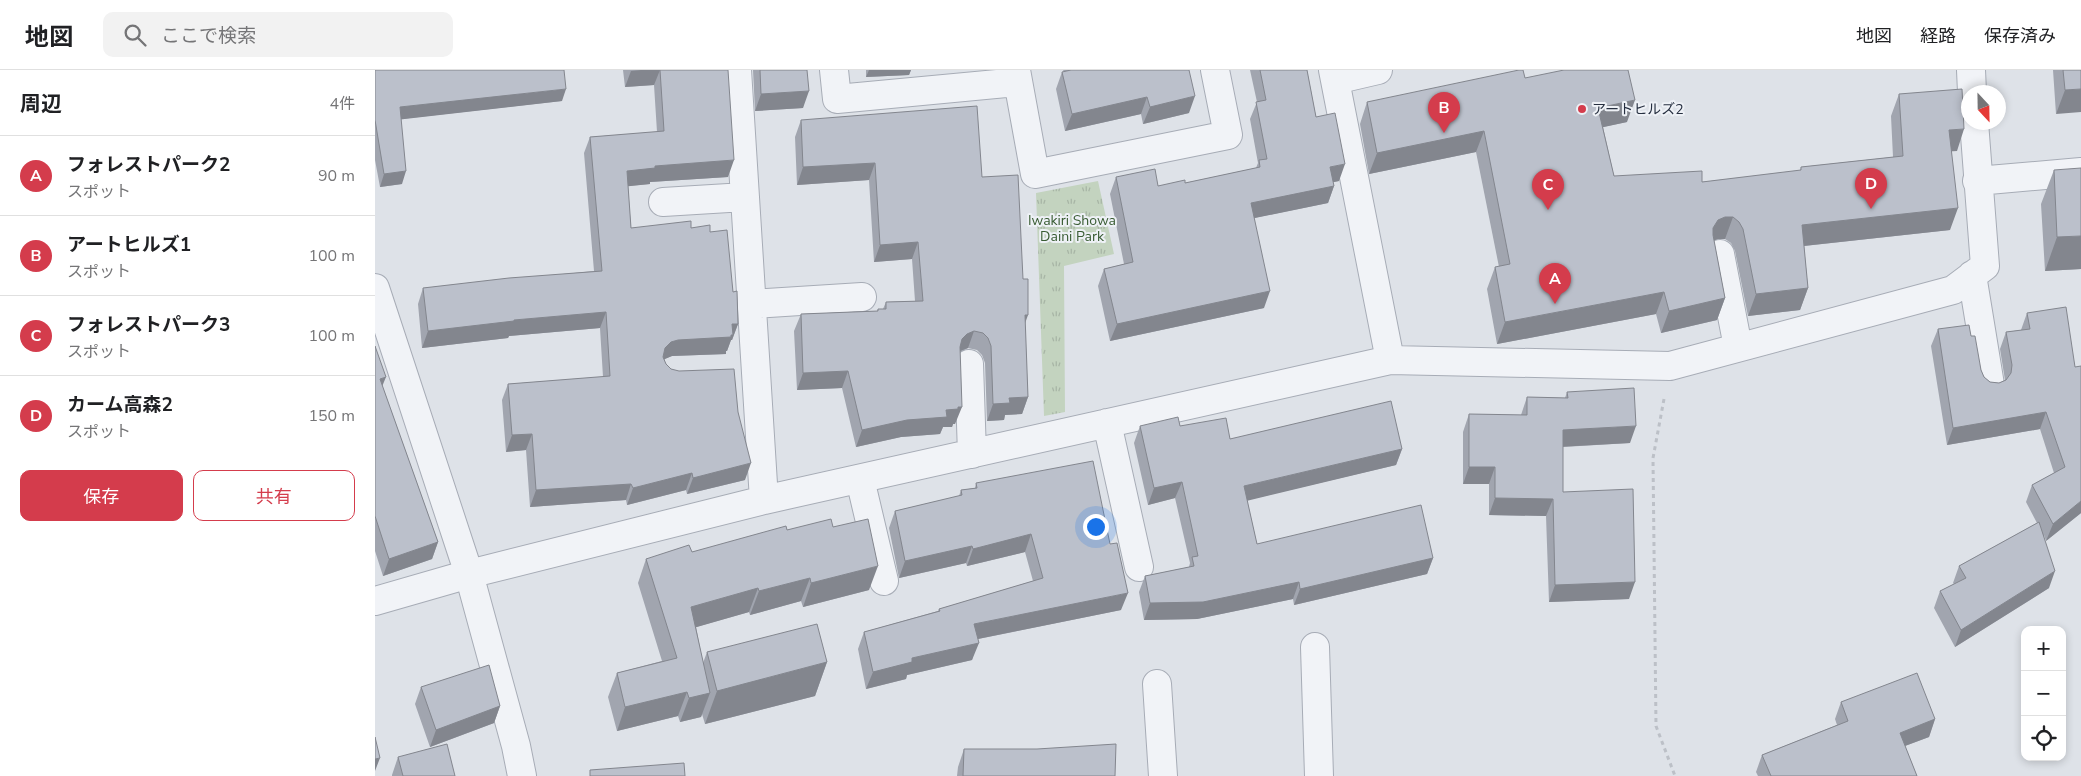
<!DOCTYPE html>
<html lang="ja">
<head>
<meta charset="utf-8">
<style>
  :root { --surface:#fff; --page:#f2f2f2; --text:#202124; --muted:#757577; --line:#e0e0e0; --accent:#d43c4c }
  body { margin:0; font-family:"Nunito Sans","Noto Sans JP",sans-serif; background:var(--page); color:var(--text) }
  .controls { position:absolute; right:15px; bottom:15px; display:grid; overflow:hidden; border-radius:10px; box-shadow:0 2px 8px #0003 }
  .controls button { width:45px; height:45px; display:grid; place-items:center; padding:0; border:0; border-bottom:1px solid var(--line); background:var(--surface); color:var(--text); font:25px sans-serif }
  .compass { position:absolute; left:1586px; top:15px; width:45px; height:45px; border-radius:50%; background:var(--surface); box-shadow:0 2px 8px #0003; rotate:158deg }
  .you { position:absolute; left:720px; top:456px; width:18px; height:18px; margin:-12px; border:4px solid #fff; border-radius:50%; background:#1a73e8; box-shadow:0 0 0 8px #1a73e833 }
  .badge { display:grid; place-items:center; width:32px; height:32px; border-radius:50%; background:var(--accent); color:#fff; font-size:16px; font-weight:700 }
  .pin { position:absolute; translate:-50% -41px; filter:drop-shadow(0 1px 2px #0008) }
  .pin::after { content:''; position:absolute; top:26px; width:18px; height:15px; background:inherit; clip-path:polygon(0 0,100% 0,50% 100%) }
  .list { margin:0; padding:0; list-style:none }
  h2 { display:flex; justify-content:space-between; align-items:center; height:65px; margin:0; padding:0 20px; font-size:21px }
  h2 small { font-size:16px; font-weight:400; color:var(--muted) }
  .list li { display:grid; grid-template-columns:32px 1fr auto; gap:15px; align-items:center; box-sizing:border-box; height:80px; padding:0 20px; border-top:1px solid var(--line) }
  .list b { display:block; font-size:19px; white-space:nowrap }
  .list p { margin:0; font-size:16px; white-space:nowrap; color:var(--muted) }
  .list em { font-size:16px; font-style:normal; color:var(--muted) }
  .actions { display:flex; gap:10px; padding:15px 20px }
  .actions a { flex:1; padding:11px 0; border:1px solid var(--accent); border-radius:10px; text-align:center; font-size:18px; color:var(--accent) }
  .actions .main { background:var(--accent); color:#fff }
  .icon { flex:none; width:28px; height:28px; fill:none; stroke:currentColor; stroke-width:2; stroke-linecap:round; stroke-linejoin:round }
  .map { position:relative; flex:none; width:1706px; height:706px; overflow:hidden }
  header { display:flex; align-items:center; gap:30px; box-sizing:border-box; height:70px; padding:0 25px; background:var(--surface); border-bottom:1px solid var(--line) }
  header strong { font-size:24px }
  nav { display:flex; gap:28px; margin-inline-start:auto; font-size:18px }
  .search { width:350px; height:45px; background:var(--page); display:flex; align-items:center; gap:12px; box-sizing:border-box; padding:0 18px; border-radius:10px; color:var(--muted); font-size:19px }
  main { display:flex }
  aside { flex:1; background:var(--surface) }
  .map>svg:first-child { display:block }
  .park { fill:url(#park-tufts) }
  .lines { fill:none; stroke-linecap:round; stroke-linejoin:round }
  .minor-casing { stroke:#a7acb6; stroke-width:30 }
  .path { stroke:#bcc0c7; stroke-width:3; stroke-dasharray:4 4; stroke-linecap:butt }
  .minor { stroke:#f1f3f7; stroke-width:28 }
  .wall { fill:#a1a5af }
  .shaded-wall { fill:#83868e }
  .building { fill:#bbc0cb; stroke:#83868e }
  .poi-dot { fill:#d43c4c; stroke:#eef1f6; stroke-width:2 }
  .labels { text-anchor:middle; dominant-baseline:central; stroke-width:4; stroke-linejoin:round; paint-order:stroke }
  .poi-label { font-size:14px; fill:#262f40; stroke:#eef1f6; text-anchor:start }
  .park-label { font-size:14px; fill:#395c33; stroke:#eef1f6 }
</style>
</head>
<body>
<header>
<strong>地図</strong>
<div class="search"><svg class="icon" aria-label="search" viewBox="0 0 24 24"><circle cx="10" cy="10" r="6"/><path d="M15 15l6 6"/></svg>ここで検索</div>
<nav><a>地図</a><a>経路</a><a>保存済み</a></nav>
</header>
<main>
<aside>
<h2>周辺<small>4件</small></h2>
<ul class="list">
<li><span class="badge">A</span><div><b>フォレストパーク2</b><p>スポット</p></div><em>90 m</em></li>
<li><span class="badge">B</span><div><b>アートヒルズ1</b><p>スポット</p></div><em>100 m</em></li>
<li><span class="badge">C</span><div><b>フォレストパーク3</b><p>スポット</p></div><em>100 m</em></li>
<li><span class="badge">D</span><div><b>カーム高森2</b><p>スポット</p></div><em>150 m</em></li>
</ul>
<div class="actions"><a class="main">保存</a><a>共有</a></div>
</aside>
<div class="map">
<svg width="1706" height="706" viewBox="0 0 1706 706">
  <defs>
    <pattern id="park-tufts" width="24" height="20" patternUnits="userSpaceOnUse" patternTransform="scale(1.25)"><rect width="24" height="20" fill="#c3d3bf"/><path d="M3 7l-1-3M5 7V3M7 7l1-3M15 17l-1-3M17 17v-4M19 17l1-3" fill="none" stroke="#a7b5a5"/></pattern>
  </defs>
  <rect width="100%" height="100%" fill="#dee2e8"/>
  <!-- park -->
  <path class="park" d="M723 111 739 184 689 196 690 342 669 346 661 123Z"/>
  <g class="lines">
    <!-- minor casing -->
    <g class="minor-casing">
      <path id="minor" d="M362 0 389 430
        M459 0 462 29 643 12
        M641 0 660 104 853 65 840 0
        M958 0 1015 290
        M1596 0 1597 22
        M960 10 1003 0
        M1602 111 1706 102
        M288 132 370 127
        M1345 184 1363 277
        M1597 205 1615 315
        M0 218 94 504 141 676 147 706
        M377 234 487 227
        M594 294 597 384
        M732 353 764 497
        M485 409 509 511
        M0 531 94 504 389 430 1015 290 1295 296 1578 220 1610 196 1599 52
        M940 577 944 706
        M782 614 788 706"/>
    </g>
    <!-- path -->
    <path class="path" d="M1289 329 1278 388 1281 656 1300 706"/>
    <!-- minor -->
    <use href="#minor" class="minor"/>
  </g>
  <!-- wall -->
  <path class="wall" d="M0 0 187 31 26 49 27 114 5 117 0 90Z
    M248 0H353V107L275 112V114L253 116 256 158H316L335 162 358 222 363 254 357 270H356L352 281H351V284L297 286 289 289 291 294 296 299 363 342 370 410 312 424 311 420 252 435 251 430 155 437 151 380 131 382 127 330 133 314 228 307 225 258 134 266 133 268 47 278 43 234 48 218 219 201 209 83 215 67 282 62 279 15 250 17Z
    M378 0H432L428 38 380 41Z
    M491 0H536L534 5 491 7Z
    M688 0H814V43L768 54 766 44 690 61 681 19 687 2H689Z
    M875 0H932L941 47 964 111 958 112 959 116 953 133 879 148 889 238 735 271 723 216 729 199 749 194 735 124 741 107 783 116 810 113 881 98 883 93 875 49 882 32Z
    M1678 0H1706L1681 44Z
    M1150 8 1252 52 1228 57 1239 106 1327 112 1425 101 1426 97 1518 87 1516 46 1524 24 1582 81H1577L1575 160 1429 176 1433 218 1425 240 1373 246 1360 181 1356 173 1350 169H1343L1339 170 1350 228 1342 250 1286 263 1281 244 1122 274 1112 219 1120 197H1124L1101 82 994 104 985 54 992 32Z
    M426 50 607 107 650 254 653 327 647 344 630 345 629 350 612 351 610 293 607 285 602 280 593 278 585 282 580 354H578L577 357H568L565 364 526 367 481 377 467 318 422 320 419 261 426 244 502 241 503 239H508L511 232 540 231 537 189 499 192 494 110 422 115 420 67Z
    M1679 100 1706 199 1670 201 1666 134Z
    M1652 243 1706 443 1671 471 1669 465 1674 518 1580 577 1559 538 1565 521 1579 514 1578 513 1584 496 1662 453 1651 432 1657 415 1679 403 1665 359 1572 375 1556 276 1563 259 1596 266 1606 300 1609 307 1615 312 1624 313 1630 310 1625 279 1631 262 1646 260Z
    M0 276 7 315 63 472 57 489 8 506 0 481Z
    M1192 322 1255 373 1188 377V422L1254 529 1174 532 1171 446 1114 445V414H1088V362L1094 344 1146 345 1152 327 1190 328Z
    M765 356H805L855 369 1027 379 1021 395 872 430 882 474 1058 488 1052 504 919 535 918 529 822 549 769 550 764 522 770 506 814 497 815 493 800 428 773 435 759 373Z
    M601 413 746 540 603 569 597 590 532 605 531 609 491 619 483 579 489 562 563 541 564 539 658 511 650 482 592 496 591 493 524 508 514 458 520 441 584 426 586 420 600 418Z
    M458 457 494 520 428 537 426 531 375 545 374 542 321 557 328 593 332 582 452 592 440 626 330 654 327 644 326 647 305 652 303 646 242 661 233 627 242 603 287 591 263 513 271 489 317 482 412 460Z
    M46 617 125 636 119 653 55 677 40 634Z
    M1466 632 1560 649 1554 667 1530 676 1542 706H1383L1381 702 1387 685 1462 655 1460 649Z
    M589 679 740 706H582L583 697Z
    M23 687 80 706H17V705Z"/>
  <!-- shaded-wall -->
  <path class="shaded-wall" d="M266 0H285L279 15 250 17 256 1Z
    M494 0H536L534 5 491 7Z
    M191 19 187 31 21 50 25 37Z
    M1706 19V42L1681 44 1690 20Z
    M434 21 428 38 380 41 386 24Z
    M820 26 814 43 768 54 775 37Z
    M772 27 766 44 690 61 697 44Z
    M1260 30 1252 52 1215 60 1223 38Z
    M1589 59 1582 81 1566 82 1574 60Z
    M1109 61 1101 82 994 104 1002 83Z
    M359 90 353 107 275 112V114L246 117 252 101 280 96Z
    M500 93 494 110 422 115 428 97Z
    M970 94 964 111 949 114 955 97Z
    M31 101 27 114 5 117 9 104Z
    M959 116 953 133 870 150 876 133Z
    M1583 138 1575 160 1419 177 1427 155Z
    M1350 147H1358L1350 169H1343L1335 172 1338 158 1343 150Z
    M1706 166V199L1670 201 1682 167Z
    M543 172 537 189 499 192 505 175Z
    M1433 218 1425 240 1373 246 1381 224Z
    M895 221 889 238 735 271 742 254Z
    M1289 222 1281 244 1122 274 1130 252Z
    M1350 228 1342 250 1286 263 1294 241Z
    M231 242 225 258 134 266 133 268 47 278 53 261 139 250Z
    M650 245H653L647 262Z
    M357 254H363L357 270H356L352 281H351V284L297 286 290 289 284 294 290 278 296 272Z
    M599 261 593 278 585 281 580 286 587 269 592 264Z
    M473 301 467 318 422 320 428 303Z
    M11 307 4 324 5 309Z
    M653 327 647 344 630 345 629 350 612 351 618 334 634 328Z
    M583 337H587L580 354H578L577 357H568L565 364 526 367 481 377 487 360 571 340Z
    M1671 342 1665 359 1572 375 1578 358Z
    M1261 356 1255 373 1182 377 1188 360Z
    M157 364 151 380 131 382 137 365Z
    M1027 379 1021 395 863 433 869 416Z
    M376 393 370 410 312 424 318 408Z
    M1094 397H1120L1114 414H1088Z
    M317 403 311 420 252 435 258 418Z
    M807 412 800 428 773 435 779 418Z
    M256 414 251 430 155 437 161 420Z
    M1120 428 1178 429 1171 446 1114 445Z
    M1706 431V443L1671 471 1678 454Z
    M656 464 650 482 592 496 598 479Z
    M63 472 57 489 8 506 14 489Z
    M597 476 591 493 524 508 530 491Z
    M1058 488 1052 504 919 535 925 519Z
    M503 496 494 520 428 537 436 513Z
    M1680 501 1674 518 1580 577 1586 560Z
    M435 508 426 531 375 545 384 521Z
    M924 512 918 529 822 549 769 550 775 533Z
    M1260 512 1254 529 1174 532 1180 515Z
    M383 518 374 542 308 561 316 537Z
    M753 523 746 540 593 571 599 554Z
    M604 573 597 590 532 605 531 609 491 619 498 602 537 588Z
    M452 592 440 626 330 654 342 621Z
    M312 622 303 646 242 661 250 637Z
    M335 623 326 647 305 652 314 628Z
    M125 636 119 653 55 677 61 660Z
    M1560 649 1554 667 1519 680 1525 663Z
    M5 688 0 701V689Z"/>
  <!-- building -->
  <path class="building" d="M0 0H189L191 19 25 37 31 101 9 104 0 50Z
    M285 0H353L359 90 280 96V98L252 101 256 158 316 151V158L335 155V162L352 160 358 222 362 221 363 254H357L358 265H356V267L303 270 296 272 290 278 288 287 291 294 296 299 304 301 359 299 363 342 376 393 318 408 317 403 258 418 256 414 161 420 157 364 137 365 133 314 235 306 231 242 139 250V251L53 261 48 218 134 208 227 201 215 67 289 61Z
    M385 0H432L434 21 386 24Z
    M696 0H814L820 26 775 37 772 27 697 44 687 2Z
    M885 0H932L941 47 960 43 970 94 955 97 959 116 876 133 895 221 742 254 729 199 758 192 741 107 780 99 783 116 810 110V113L885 97 884 90 892 89 881 32 891 30Z
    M1144 0H1148L1150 8 1189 0H1253L1260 30 1223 38 1239 106 1327 101V112L1426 100V97L1528 86 1524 24 1587 19 1589 59 1574 60 1583 138 1427 155 1433 218 1381 224 1368 159 1364 152 1358 147H1350L1343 150 1338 158V165L1350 228 1294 241 1289 222 1130 252 1120 197 1135 194 1109 61 1002 83 992 32Z
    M1688 0H1706V19L1690 20Z
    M602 36 607 107 643 105 648 209H653V245H650L653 327 634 328 635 333 618 334 616 276 613 268 608 263 599 261 592 264 587 269 585 277 587 337H583V339L571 340 572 347 532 350 487 360 473 301 428 303 426 244 503 241V239H511V232L548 231 543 172 505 175 500 93 428 97 426 50Z
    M1706 98V166L1682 167 1679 100Z
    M1691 237 1700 297 1706 296V431L1678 454 1657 415 1690 397 1671 342 1578 358 1563 259 1594 255 1596 266H1600L1606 300 1609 307 1615 312 1624 313 1631 310 1636 303 1637 295 1631 262 1655 259 1652 243Z
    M0 276 11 307 5 309 63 472 14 489 0 446Z
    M1259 318 1261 356 1188 360V422L1258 419 1260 512 1180 515 1178 429 1120 428V397H1094V344L1152 345V327L1193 328 1192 322Z
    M1016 331 1027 379 869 416 882 474 1046 435 1058 488 925 519 924 512 828 532 775 533 770 506 819 496 817 487 823 486 807 412 779 418 765 356 803 347 805 356 851 348 855 369Z
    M718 391 735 474 742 473 753 523 599 554 604 573 537 588V592L498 602 489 562 565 541 564 539 668 508 656 464 598 479 597 476 530 491 520 441 587 425 586 420 602 418 601 413Z
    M456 449 458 457 493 449 503 496 436 513 435 508 384 521 383 518 316 537 335 623 314 628 312 622 250 637 242 603 302 588 271 489 314 475 317 482 411 456 412 460Z
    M1664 452 1680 501 1586 560 1565 521 1591 508 1584 496Z
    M442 554 452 592 342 621 332 582Z
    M114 595 125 636 61 660 46 617Z
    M1542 603 1560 649 1525 663 1542 706H1396L1387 685 1473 651 1466 632Z
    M0 667 5 688 0 689Z
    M72 674 80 706H28L23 687Z
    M741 674 740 706H588L589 679H662Z
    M309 693 310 706H215V700Z"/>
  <!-- markers -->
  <circle class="poi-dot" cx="1207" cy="39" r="5"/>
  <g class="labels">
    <!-- poi labels -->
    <g class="poi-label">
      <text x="1217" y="39">アートヒルズ2</text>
    </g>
    <!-- park labels -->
    <g class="park-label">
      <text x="697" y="150">Iwakiri Showa<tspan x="697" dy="16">Daini Park</tspan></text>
    </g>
  </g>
</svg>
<div class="controls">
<button>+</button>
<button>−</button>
<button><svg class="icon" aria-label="locate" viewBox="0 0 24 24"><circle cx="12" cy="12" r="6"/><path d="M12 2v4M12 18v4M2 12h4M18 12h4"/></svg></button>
</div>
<svg class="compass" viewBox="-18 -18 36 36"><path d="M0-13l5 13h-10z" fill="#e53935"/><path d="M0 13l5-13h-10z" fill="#757577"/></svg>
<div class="you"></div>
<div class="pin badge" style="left:1180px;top:234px">A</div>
<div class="pin badge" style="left:1069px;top:63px">B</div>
<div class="pin badge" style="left:1173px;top:140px">C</div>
<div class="pin badge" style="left:1496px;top:139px">D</div>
</div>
</main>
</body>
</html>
